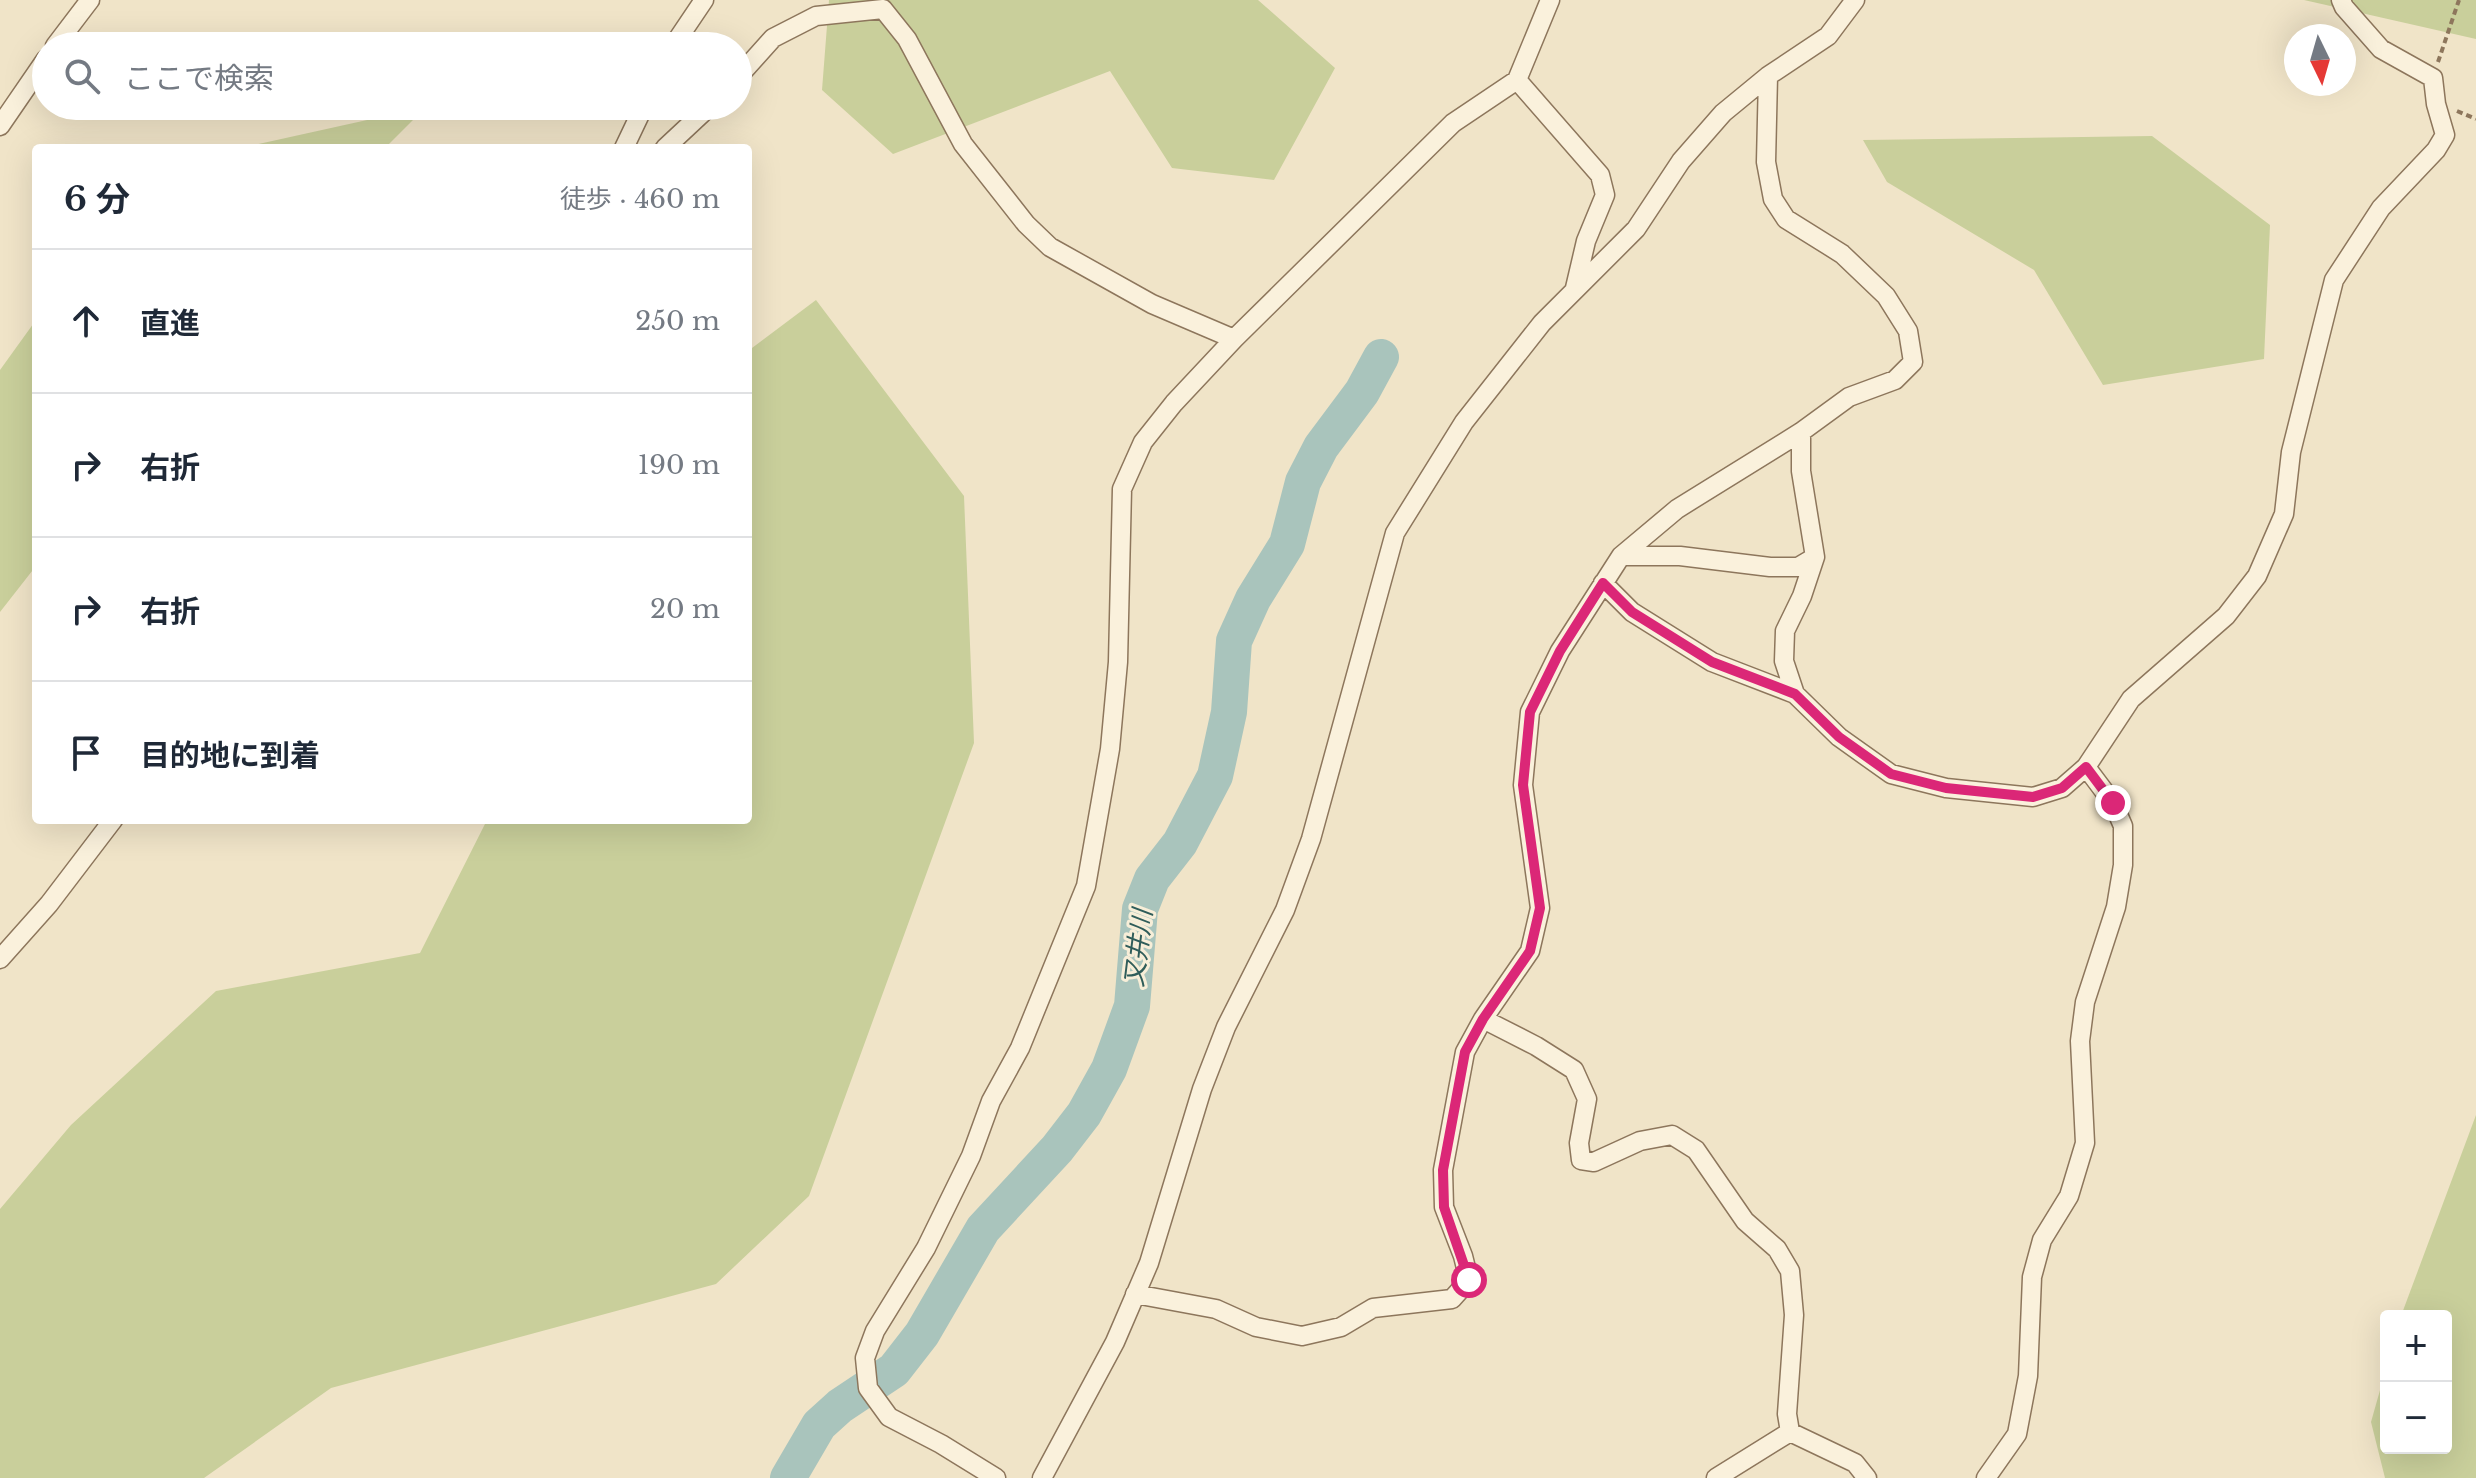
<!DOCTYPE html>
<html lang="ja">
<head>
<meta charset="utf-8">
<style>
  :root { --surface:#fff; --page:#f2f2f3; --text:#1f2937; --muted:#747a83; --line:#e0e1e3 }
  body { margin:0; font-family:"Libre Baskerville","Noto Sans JP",serif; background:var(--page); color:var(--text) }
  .controls { position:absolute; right:24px; bottom:24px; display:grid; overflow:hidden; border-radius:8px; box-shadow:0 8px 32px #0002 }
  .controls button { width:72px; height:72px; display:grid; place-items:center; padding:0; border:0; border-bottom:2px solid var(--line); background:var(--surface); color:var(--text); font:40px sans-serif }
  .compass { position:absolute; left:2284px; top:24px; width:72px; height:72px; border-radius:50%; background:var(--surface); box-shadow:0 8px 32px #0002; rotate:175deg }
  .stop { position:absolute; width:24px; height:24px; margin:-18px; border:6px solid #db2777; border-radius:50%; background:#fff }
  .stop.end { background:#db2777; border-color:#fff; box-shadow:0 2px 8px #0008 }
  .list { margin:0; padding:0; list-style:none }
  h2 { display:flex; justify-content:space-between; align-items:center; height:104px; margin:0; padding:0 32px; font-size:34px }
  h2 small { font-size:26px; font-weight:400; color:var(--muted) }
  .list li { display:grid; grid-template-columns:52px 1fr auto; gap:24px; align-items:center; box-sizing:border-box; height:144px; padding:0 32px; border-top:2px solid var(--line) }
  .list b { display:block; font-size:30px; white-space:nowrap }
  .list em { font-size:26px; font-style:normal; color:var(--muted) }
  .icon { flex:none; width:44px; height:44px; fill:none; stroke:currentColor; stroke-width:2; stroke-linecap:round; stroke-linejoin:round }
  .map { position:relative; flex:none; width:2476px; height:1478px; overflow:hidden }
  .search { position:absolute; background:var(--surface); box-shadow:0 8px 32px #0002; left:32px; top:32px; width:720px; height:88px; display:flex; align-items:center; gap:20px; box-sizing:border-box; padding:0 28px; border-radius:44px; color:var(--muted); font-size:30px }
  .panel { position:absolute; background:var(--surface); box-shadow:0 8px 32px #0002; left:32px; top:144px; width:720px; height:680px; border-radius:8px }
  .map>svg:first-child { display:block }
  .green { fill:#c9cf9b }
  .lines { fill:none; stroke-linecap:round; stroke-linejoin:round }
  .river { stroke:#a9c4bc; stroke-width:36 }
  .minor-casing { stroke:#8d765c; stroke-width:21 }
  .path { stroke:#8d765c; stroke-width:4; stroke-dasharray:6 4; stroke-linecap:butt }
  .minor { stroke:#faf1dc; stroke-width:18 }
  .route { stroke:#db2777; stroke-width:10 }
  .labels { text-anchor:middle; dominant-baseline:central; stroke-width:6; stroke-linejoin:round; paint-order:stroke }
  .water-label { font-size:26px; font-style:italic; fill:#2f5d5a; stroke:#f7eed8 }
</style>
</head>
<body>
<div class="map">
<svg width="2476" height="1478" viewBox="0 0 2476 1478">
  <rect width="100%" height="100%" fill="#f0e4c8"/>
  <!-- green -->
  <path class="green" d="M829 0H1258L1335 68 1274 180 1172 168 1110 71 893 154 822 90Z
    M2304 0H2476V39Z
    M426 107 385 148H240Z
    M2152 136 2270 225 2264 359 2103 385 2034 270 1887 182 1863 140Z
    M816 300 964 496 974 743 809 1196 716 1284 331 1388 204 1478H0V1209L71 1125 216 991 420 953 487 820H748V351Z
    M36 320V566L0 612V370Z
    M2476 1115V1478H2385L2371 1422 2386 1369V1448H2446V1316H2401Z"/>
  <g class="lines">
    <!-- river -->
    <path class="river" d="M788 1478 819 1425 840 1406 894 1370 922 1334 983 1229 1057 1149 1084 1114 1109 1069 1132 1006 1140 909 1152 879 1180 843 1215 776 1229 712 1234 641 1253 599 1287 544 1303 482 1321 447 1362 392 1381 357"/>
    <!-- minor casing -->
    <g class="minor-casing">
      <path id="minor" d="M55 46 90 0
        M673 46 704 0
        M738 77 773 38 816 16 883 9 907 39 963 144 1026 224 1050 247 1152 304 1234 339
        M1517 80 1600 175 1605 195 1586 241 1575 288
        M0 126 46 59
        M624 148 644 106
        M665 148 710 106
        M1621 556H1680L1770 567H1798L1815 557
        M1603 583 1632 612 1712 662 1795 694 1839 737 1891 774 1946 788 2033 797 2062 788 2086 767 2131 699 2226 616 2257 576 2284 514 2291 452 2334 280 2381 208 2436 150 2445 135 2436 104 2433 78 2381 49 2344 7 2341 0
        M1795 694 1784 661 1785 631 1802 596 1815 557 1801 471V432
        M0 959 49 904 113 820
        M1483 1019 1536 1046 1574 1070 1587 1099 1579 1143 1581 1160 1594 1162 1640 1141 1672 1135 1696 1150 1745 1221 1777 1249 1790 1271 1794 1315 1787 1414 1790 1432
        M1135 1294 1216 1309 1256 1327 1302 1336 1341 1327 1373 1308 1452 1299 1469 1280 1463 1256 1444 1207 1443 1170 1465 1052 1483 1019 1530 951 1540 908 1523 785 1530 712 1560 651 1621 556 1677 509 1801 432 1849 397 1895 380 1913 362 1908 331 1886 296 1842 254 1786 219 1773 199 1766 162 1768 76
        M1790 1432 1855 1463 1867 1478
        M996 1478 941 1444 889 1417 868 1388 865 1358 875 1331 926 1248 971 1156 991 1101 1020 1048 1086 886 1110 749 1118 662 1122 489 1143 442 1174 403 1234 339 1453 123 1517 80 1550 0
        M1042 1478 1115 1342 1149 1263 1202 1089 1226 1027 1285 910 1311 839 1395 533 1464 422 1542 323 1636 229 1681 161 1723 113 1768 76 1828 36 1855 0
        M1716 1478 1790 1432
        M1986 1478 2017 1434 2028 1376 2032 1277 2042 1240 2069 1196 2085 1143 2080 1041 2085 1002 2116 907 2123 865V826L2113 803 2086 767"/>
    </g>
    <!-- path -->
    <path class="path" d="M2438 62 2459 0
      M2457 111 2476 119"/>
    <!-- minor -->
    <use href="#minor" class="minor"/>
  </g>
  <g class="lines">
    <!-- route -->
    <path class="route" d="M1469 1280 1444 1207 1443 1170 1465 1052 1483 1019 1530 951 1540 908 1523 785 1530 712 1560 651 1603 583 1632 612 1712 662 1795 694 1839 737 1891 774 1946 788 2033 797 2062 788 2086 767 2113 803"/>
  </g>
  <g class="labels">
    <!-- water labels -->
    <g class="water-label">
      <text transform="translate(1138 948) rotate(-83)">又井川</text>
    </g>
  </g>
</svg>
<div class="controls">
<button>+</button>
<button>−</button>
</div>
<svg class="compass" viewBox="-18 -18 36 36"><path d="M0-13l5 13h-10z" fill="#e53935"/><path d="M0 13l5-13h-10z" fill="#747a83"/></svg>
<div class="stop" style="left:1469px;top:1280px"></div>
<div class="stop end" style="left:2113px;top:803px"></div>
<div class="search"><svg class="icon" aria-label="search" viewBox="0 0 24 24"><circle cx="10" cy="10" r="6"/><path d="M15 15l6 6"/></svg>ここで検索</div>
<section class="panel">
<h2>6 分<small>徒歩 · 460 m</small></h2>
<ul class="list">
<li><svg class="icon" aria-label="ahead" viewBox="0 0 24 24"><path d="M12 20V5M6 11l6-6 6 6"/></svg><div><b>直進</b></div><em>250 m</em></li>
<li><svg class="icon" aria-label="right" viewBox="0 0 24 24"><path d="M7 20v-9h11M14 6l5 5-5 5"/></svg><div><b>右折</b></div><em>190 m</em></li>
<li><svg class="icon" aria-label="right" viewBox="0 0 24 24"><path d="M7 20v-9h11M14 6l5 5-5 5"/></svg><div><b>右折</b></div><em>20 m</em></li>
<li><svg class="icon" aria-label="arrive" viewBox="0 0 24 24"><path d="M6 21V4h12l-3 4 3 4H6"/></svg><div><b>目的地に到着</b></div></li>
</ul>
</section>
</div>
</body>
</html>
